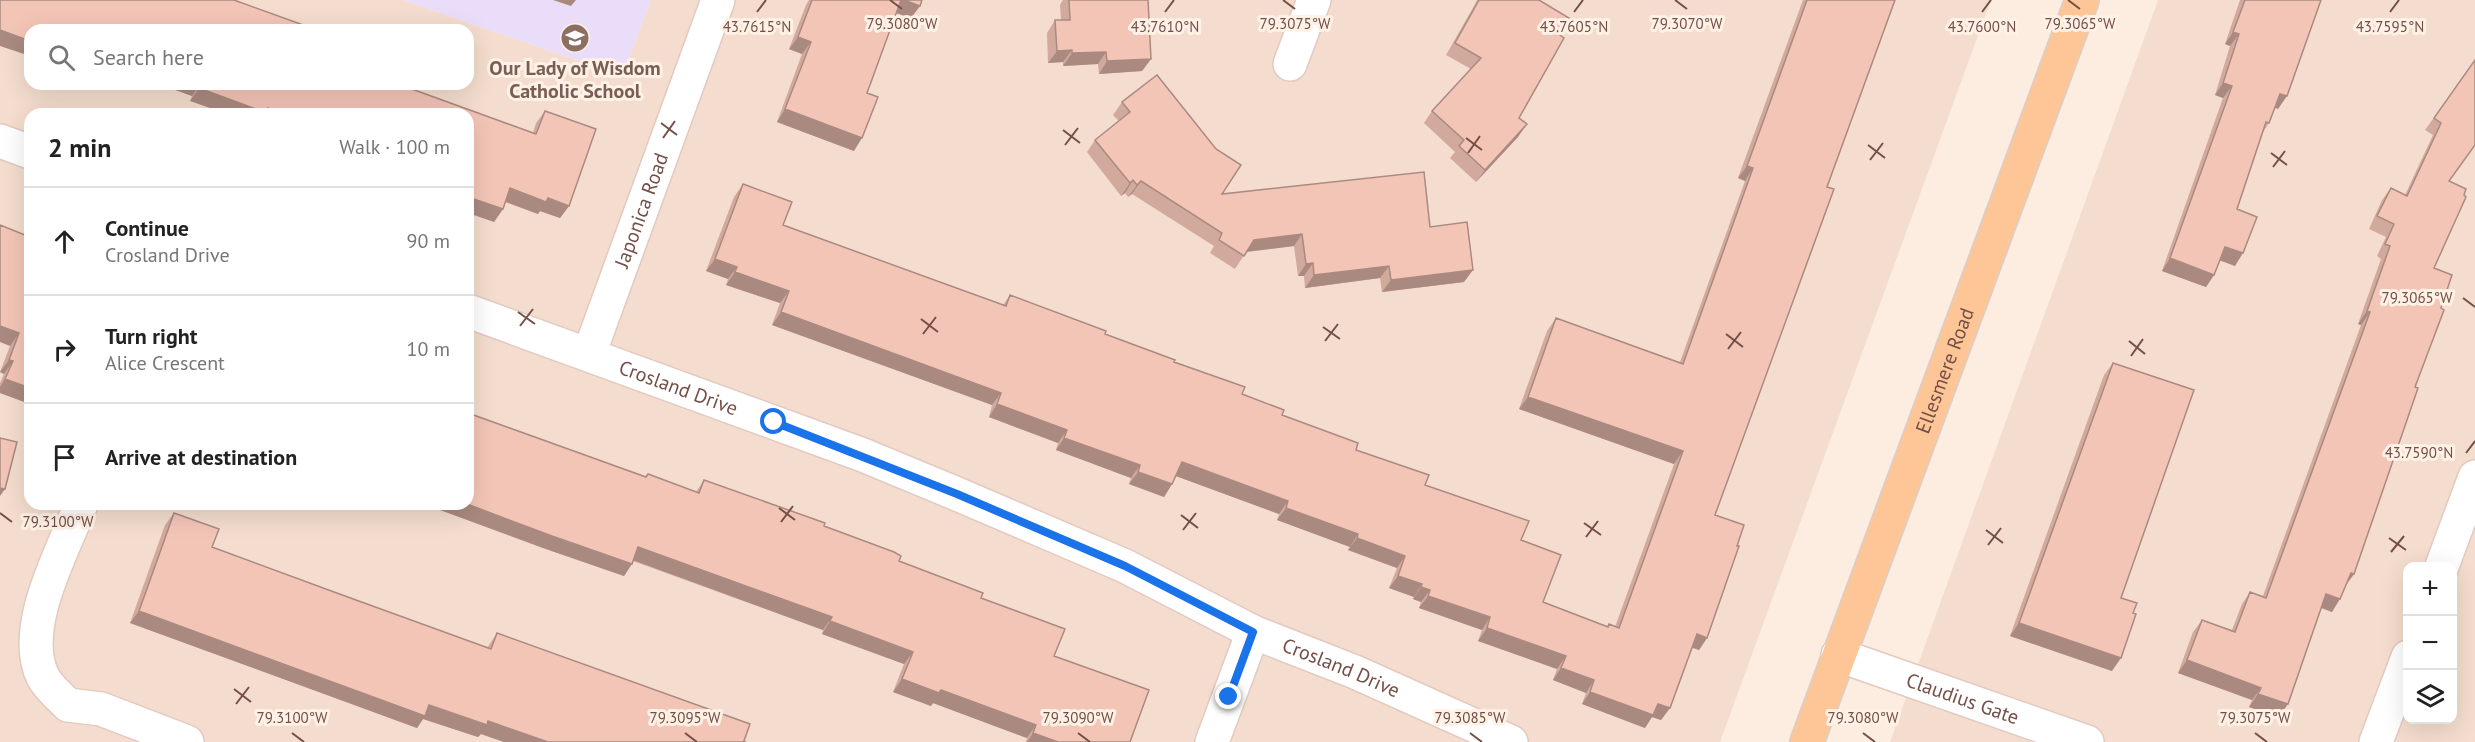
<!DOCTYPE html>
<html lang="en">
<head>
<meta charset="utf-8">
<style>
  :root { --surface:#fff; --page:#f2f2f2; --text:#222; --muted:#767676; --line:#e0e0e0 }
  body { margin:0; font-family:"PT Sans",sans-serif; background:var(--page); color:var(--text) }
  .controls { position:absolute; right:18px; bottom:18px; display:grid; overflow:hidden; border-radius:12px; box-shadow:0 6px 24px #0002 }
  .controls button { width:54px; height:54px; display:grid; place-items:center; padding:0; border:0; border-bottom:2px solid var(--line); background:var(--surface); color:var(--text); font:30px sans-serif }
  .stop { position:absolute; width:18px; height:18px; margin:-14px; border:4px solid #1a73e8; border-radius:50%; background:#fff }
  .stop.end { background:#1a73e8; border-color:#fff; box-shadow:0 2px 6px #0008 }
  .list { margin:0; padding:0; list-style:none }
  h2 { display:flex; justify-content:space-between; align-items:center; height:78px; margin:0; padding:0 24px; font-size:26px }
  h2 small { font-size:20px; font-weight:400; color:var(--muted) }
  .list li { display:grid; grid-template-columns:39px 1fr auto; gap:18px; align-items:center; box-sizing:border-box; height:108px; padding:0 24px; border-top:2px solid var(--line) }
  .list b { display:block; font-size:22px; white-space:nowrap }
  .list p { margin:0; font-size:20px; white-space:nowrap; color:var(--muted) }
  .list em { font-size:20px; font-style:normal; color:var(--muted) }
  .icon { flex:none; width:33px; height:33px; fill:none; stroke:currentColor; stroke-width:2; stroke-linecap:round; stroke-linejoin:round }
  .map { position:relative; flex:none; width:2475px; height:742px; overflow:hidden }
  .search { position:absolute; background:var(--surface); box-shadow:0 6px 24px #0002; left:24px; top:24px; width:450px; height:66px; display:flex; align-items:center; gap:15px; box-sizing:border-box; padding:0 21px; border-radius:18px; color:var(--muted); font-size:22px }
  .panel { position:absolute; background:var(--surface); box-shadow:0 6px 24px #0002; left:24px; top:108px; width:450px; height:402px; border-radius:18px }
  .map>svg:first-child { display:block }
  .residential { fill:#f4ddce; fill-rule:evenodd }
  .education { fill:#eaddf9 }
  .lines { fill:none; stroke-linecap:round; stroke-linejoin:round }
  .minor-casing { stroke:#e3c9bf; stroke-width:36 }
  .major-casing { stroke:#d8cecb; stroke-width:36 }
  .minor { stroke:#fff; stroke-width:33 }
  .major { stroke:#fec696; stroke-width:33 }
  .wall { fill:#d1a99d }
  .shaded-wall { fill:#aa8a80 }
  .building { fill:#f3c5b7; stroke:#aa8a80; stroke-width:1.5 }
  .route { stroke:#1a73e8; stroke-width:8 }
  .ticks { fill:none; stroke:#744f47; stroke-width:2 }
  .labels { text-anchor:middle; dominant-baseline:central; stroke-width:6; stroke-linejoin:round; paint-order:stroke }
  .education-label { font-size:20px; font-weight:bold; fill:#785e54; stroke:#fff1e6 }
  .street-label { font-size:20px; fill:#744f47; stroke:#fff1e6 }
  .ticks-label { font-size:15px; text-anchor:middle; fill:#744f47; stroke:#fff1e6; stroke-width:6; stroke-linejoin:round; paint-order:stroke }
</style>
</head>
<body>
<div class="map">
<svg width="2475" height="742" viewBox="0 0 2475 742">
  <rect width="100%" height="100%" fill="#fdede0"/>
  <!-- residential -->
  <path class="residential" d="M0 0H403L622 76 651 0H1991L1720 742H0ZM30 30H468V84H30ZM30 114H468V504H30Z
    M2158 0H2475V742H1890ZM2408 566H2452V720H2408Z"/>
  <!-- education -->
  <path class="education" d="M403 0H651L622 76Z"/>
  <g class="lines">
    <!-- minor casing -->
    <g class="minor-casing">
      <g id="minor">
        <path d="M1290 64 1314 0"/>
        <path d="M0 141 30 152"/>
        <path id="s1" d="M468 311 863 455 957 494 1125 566 1253 632 1355 672 1511 742"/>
        <path id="s2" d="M589 354 718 0"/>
        <path d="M81 504C63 551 19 628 43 677 48 687 60 697 68 705L101 709 187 742"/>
        <path d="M2442 566 2475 477"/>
        <path id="s3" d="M1838 655 2087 742"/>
        <path d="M1212 742 1253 632"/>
        <path d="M2376 742 2408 657"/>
      </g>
    </g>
    <!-- major casing -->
    <g class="major-casing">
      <g id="major">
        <path id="s4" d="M1807 742 2082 0"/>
      </g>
    </g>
    <!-- minor -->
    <use href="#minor" class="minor"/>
    <!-- major -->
    <use href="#major" class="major"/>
  </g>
  <!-- wall -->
  <path class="wall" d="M809 0H922L920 6 911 18 896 13 867 93 854 151 777 122 802 54 789 49 806 5Z
    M1063 0H1148L1151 59 1142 71 1099 74 1098 64 1063 66V62L1048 63 1047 33 1055 20H1061L1060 5Z
    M1477 0H1539L1560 35 1519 118 1518 137 1476 182 1450 158 1455 152 1424 123 1432 111 1471 69 1446 55 1474 6Z
    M1803 0H1895L1827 187 1715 515 1737 546 1707 638 1699 650 1692 648 1670 708 1661 720 1652 717 1645 728 1582 704 1586 693 1553 680 1557 669 1478 641 1482 630 1419 608 1421 602 1413 599 1414 597 1389 588 1397 568 1348 550 1350 547 1277 520 1279 514 1176 476 1172 484 1164 497 1129 484 1131 478 1056 450 1058 443 989 417 992 405 772 325 780 303 726 285 728 279 706 271 734 197 743 184 783 225 1003 305 1010 295 1174 362 1242 394 1282 415 1356 450 1425 485 1521 540 1543 602 1607 626 1609 624 1615 627 1674 464 1519 409 1547 331 1556 318 1680 362 1745 181 1738 178Z
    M2240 0H2321L2278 109 2275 107 2269 123 2263 132 2237 209 2235 266 2220 260 2214 275 2206 287 2162 271 2223 98 2215 95 2230 46 2225 44Z
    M2475 60 2449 181 2434 268 2441 308 2354 574 2346 585 2332 612 2321 608 2279 717 2249 707 2252 700 2178 673 2193 632 2202 620 2232 630 2242 604 2250 592 2263 596 2361 325 2358 324 2381 259 2377 256 2386 237 2369 229 2382 200 2391 188 2405 195 2433 135 2425 130Z
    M159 84H398L533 133 536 123 545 111 569 206 560 218 540 211 538 214 505 202 503 209 494 222 468 114 190 101 192 96Z
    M1122 102 1222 194 1430 227 1464 282 1382 292 1380 278 1305 288 1304 276H1298L1294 246 1246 252 1235 269 1210 253 1214 246 1132 194 1128 197 1125 193 1121 196 1087 152 1095 140 1119 121 1113 115Z
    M30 237V404L0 393V383L4 374 0 372 10 346Z
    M2113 363 2121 598 2112 671 2010 636 2104 375Z
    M648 474 696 492 704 480 824 526 981 598 1054 656 1130 742H1026L1027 738 933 703 931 706 893 692 904 664 822 634 823 630 633 561 624 576 543 548 424 504H468L645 477Z
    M174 513 212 547 487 648 497 633 746 742H504L481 734 478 737 423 719 417 728 130 623 165 525Z"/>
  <!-- shaded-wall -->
  <path class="shaded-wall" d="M553 0H576L571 6Z
    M901 0H904L920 6 911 18 893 12Z
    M0 30 30 41V56L0 46Z
    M2233 32 2239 34 2230 46 2225 44Z
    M798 37 811 42 802 54 789 49Z
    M1072 50 1063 62 1048 63 1057 51Z
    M1106 52 1098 64 1063 66 1072 53Z
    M1151 59 1142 71 1099 74 1107 61Z
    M2223 83 2232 86 2223 98 2215 95Z
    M159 84H200L192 96Z
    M199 88 268 108 284 114H227L190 101Z
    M2280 94 2287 96 2278 109 2271 106Z
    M785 109 862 138 854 151 777 122Z
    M1527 124 1518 137 1476 182 1485 170Z
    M1747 166 1753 168 1745 181 1738 178Z
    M1133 180 1125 193 1121 196 1130 183Z
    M1141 181 1132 194 1128 197 1137 185Z
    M510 188 548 198 569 206 560 218 540 211 538 214 501 200Z
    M468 197 503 209 494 222 468 213Z
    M1302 234 1294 246 1245 252 1254 240Z
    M2225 247 2243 253 2235 266 2216 259Z
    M2170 258 2214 275 2206 287 2162 271Z
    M715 259 737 267 728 279 706 271Z
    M1313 263 1304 276H1298L1306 264Z
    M1389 266 1380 278 1305 288 1314 275Z
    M1473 270 1464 282 1382 292 1391 280Z
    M735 272 789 291 780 303 726 285Z
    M2367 311 2370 312 2361 325 2358 324Z
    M781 312 1001 393 992 405 772 325Z
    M0 326 19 333 10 346 0 342Z
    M9 360 13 361 4 374 0 372Z
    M5 379 30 388V404L0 393V387Z
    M1528 397 1683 451 1674 464 1519 409Z
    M997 404 1067 430 1058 443 989 417Z
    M1064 438 1140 465 1131 478 1056 450Z
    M1182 462 1288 501 1279 514 1173 475Z
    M1138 472 1172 484 1164 497 1129 484Z
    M0 488 5 489 0 496Z
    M424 504H467L632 564 624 576 543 548Z
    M1286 508 1358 534 1350 547 1277 520Z
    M1357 538 1405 556 1397 568 1348 550Z
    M638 547 832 617 823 630 630 559Z
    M2351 573 2354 574 2345 586Z
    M1398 576 1422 584 1414 597 1389 588Z
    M1421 587 1430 590 1421 602 1413 599Z
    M2326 594 2340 599 2332 612 2317 606Z
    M1428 596 1490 617 1482 630 1419 608Z
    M139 611 429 705 488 721 548 742H504L481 734 478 737 423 719 417 728 130 623Z
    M830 621 913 652 904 664 822 634Z
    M2019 623 2121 658 2112 671 2010 636Z
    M1487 628 1566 656 1557 669 1478 641Z
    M1697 634 1707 638 1699 650 1689 646Z
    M2187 660 2261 688 2252 700 2178 673Z
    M1561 668 1594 680 1586 693 1553 680Z
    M902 679 941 690 1036 725 1027 738 933 703 931 706 893 692Z
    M1590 692 1658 704 1670 708 1661 720 1652 717 1645 728 1582 704Z
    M2258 694 2288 704 2279 717 2249 707Z
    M1033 733 1058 742H1027Z"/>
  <!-- building -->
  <path class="building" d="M0 0H234L317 30H30V41L0 30Z
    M812 0H901L867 93 878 97 862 138 785 109 811 42 798 37Z
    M904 0H922L920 6Z
    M1069 0H1148L1151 59 1107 61 1106 52 1072 53V50L1057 51 1055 20H1070Z
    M1479 0H1539L1569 18 1560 35 1564 38 1519 118 1527 124 1485 170 1459 146 1464 140 1432 111 1481 58 1455 43Z
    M1807 0H1895L1827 187 1834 189 1715 515 1744 525 1737 546H1739L1707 638 1697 634 1670 708 1658 704 1653 715 1590 692 1594 680 1561 668 1566 656 1487 628 1490 617 1428 596 1430 590 1421 587 1422 584 1398 576 1405 556 1357 538 1358 534 1286 508 1288 501 1182 462 1172 484 1138 472 1140 465 1064 438 1067 430 997 404 1001 393 781 312 789 291 735 272 737 267 715 259 743 184 792 202 783 225 1006 306 1010 295 1106 331 1105 334 1175 360 1174 362 1245 387 1242 394 1284 410 1282 415 1358 443 1356 450 1429 475 1425 485 1529 521 1521 540 1561 555 1543 602 1608 627 1609 624 1619 628 1683 451 1528 397 1556 318 1683 364 1753 168 1747 166Z
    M2245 0H2321L2287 96 2280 94 2269 123 2266 122 2237 209 2257 217 2243 253 2225 247 2214 275 2170 258 2232 86 2223 83 2239 34 2233 32Z
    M2475 60V145L2449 181 2466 189 2464 195 2466 197 2434 268 2452 275 2441 308 2444 310 2415 387 2418 388 2354 574 2351 573 2340 599 2326 594 2288 704 2258 694 2261 688 2187 660 2202 620 2235 632 2250 592 2266 598 2370 312 2367 311 2390 246 2385 244 2394 224 2377 216 2391 188 2407 196 2441 123 2434 118Z
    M1157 75 1216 149 1241 165 1222 194 1424 172 1430 227 1467 222 1473 270 1391 280 1389 266 1314 275 1313 263 1306 264 1302 234 1254 240 1244 256 1219 240 1222 233 1141 181 1137 185 1133 180 1130 183 1095 140 1130 112 1122 102Z
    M200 84H398L536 134 545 111 596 129 569 206 548 198 546 202 510 188 503 209 468 197V114H284L268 108 267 113 199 88Z
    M0 225 30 237V388L5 379 13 361 9 360 19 333 0 326Z
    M2113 363 2194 390 2121 598 2137 603 2133 613 2136 614 2121 658 2019 623Z
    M468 413 646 477 648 474 699 493 704 480 825 523 824 526 894 552 901 556 899 561 983 593 981 598 1065 629 1054 656 1149 690 1130 742H1058L1033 733 1036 725 941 690 939 693 902 679 913 652 830 621 832 617 638 547 632 564 552 536 467 504H468Z
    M0 438 17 442 5 489 0 488Z
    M174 513 219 529 212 547 334 592 491 649 497 633 750 724 744 741 746 742H548L488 721 487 725 429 705 425 716 139 611Z"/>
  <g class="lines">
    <!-- route -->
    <path class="route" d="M774 422 957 494 1125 566 1253 632 1229 697"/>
  </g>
  <!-- ticks -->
  <path class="ticks" d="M890 0 902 9M1283 0 1295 9M1675 0 1687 9M2068 0 2080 9M757 12 766 0M1165 12 1174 0M1574 12 1583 0M1982 12 1991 0M2390 12 2399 0M661 123 677 135M1063 130 1080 143M663 138 675 121M1466 138 1482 150M1065 145 1078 128M1868 145 1885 158M1468 153 1480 136M2271 153 2287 165M1870 160 1883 143M2273 167 2285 151M2463 298 2475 307M518 312 535 324M921 319 938 332M520 326 533 309M1323 327 1340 339M923 334 936 317M1726 334 1743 347M1325 341 1338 324M2129 341 2145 354M1728 349 1741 332M2131 356 2143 339M2466 453 2475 441M779 508 795 520M0 513 12 522M1181 515 1198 528M781 522 793 506M1584 523 1601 535M1183 530 1196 513M1986 530 2003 543M1586 537 1598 521M2389 538 2406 550M1988 545 2001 528M2391 552 2404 536M234 689 251 702M236 704 249 687M292 733 304 742M685 733 697 742M1078 733 1090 742M1470 733 1482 742M1863 733 1875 742M2255 733 2267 742"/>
  <!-- icons -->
  <defs>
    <g id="school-disc" transform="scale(1.5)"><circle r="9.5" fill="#8d6e63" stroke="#fff1e6"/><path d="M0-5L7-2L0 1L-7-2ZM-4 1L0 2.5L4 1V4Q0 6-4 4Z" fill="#fff"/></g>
  </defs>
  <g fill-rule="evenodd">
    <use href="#school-disc" x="575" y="38"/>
  </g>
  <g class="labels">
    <!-- education labels -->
    <g class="education-label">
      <text x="575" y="68">Our Lady of Wisdom<tspan x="575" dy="23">Catholic School</tspan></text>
    </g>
    <!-- street labels -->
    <g class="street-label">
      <text stroke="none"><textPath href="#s2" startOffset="153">Japonica Road</textPath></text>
      <text stroke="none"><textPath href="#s4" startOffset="396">Ellesmere Road</textPath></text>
      <text stroke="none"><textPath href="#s1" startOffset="224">Crosland Drive</textPath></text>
      <text stroke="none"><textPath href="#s1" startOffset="944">Crosland Drive</textPath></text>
      <text stroke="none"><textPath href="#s3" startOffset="132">Claudius Gate</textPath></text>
    </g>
  </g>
  <g class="ticks-label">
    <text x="902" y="29">79.3080°W</text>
    <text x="1295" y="29">79.3075°W</text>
    <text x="1687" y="29">79.3070°W</text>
    <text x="2080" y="29">79.3065°W</text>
    <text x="757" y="32">43.7615°N</text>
    <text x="1165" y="32">43.7610°N</text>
    <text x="1574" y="32">43.7605°N</text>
    <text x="2390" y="32">43.7595°N</text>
    <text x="1982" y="32">43.7600°N</text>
    <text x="2417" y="303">79.3065°W</text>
    <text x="2419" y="458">43.7590°N</text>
    <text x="58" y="527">79.3100°W</text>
    <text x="292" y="723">79.3100°W</text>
    <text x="1078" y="723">79.3090°W</text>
    <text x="1470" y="723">79.3085°W</text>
    <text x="1863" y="723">79.3080°W</text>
    <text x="2255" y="723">79.3075°W</text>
    <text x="685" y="723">79.3095°W</text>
  </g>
</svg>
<div class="controls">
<button>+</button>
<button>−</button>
<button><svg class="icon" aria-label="layers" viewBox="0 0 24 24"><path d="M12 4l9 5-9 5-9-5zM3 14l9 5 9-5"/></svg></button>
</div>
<div class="stop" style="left:774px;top:422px"></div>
<div class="stop end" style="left:1229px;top:697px"></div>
<div class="search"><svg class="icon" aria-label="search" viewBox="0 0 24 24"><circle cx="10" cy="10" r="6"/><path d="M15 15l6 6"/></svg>Search here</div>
<section class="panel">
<h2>2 min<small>Walk · 100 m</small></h2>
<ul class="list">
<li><svg class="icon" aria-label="ahead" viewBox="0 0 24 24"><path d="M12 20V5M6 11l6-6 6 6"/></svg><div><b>Continue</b><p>Crosland Drive</p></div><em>90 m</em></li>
<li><svg class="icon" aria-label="right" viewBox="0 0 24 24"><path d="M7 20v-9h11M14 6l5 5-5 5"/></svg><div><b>Turn right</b><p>Alice Crescent</p></div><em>10 m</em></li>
<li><svg class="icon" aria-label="arrive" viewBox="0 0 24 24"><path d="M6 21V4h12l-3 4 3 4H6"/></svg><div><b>Arrive at destination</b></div></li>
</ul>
</section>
</div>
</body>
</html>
